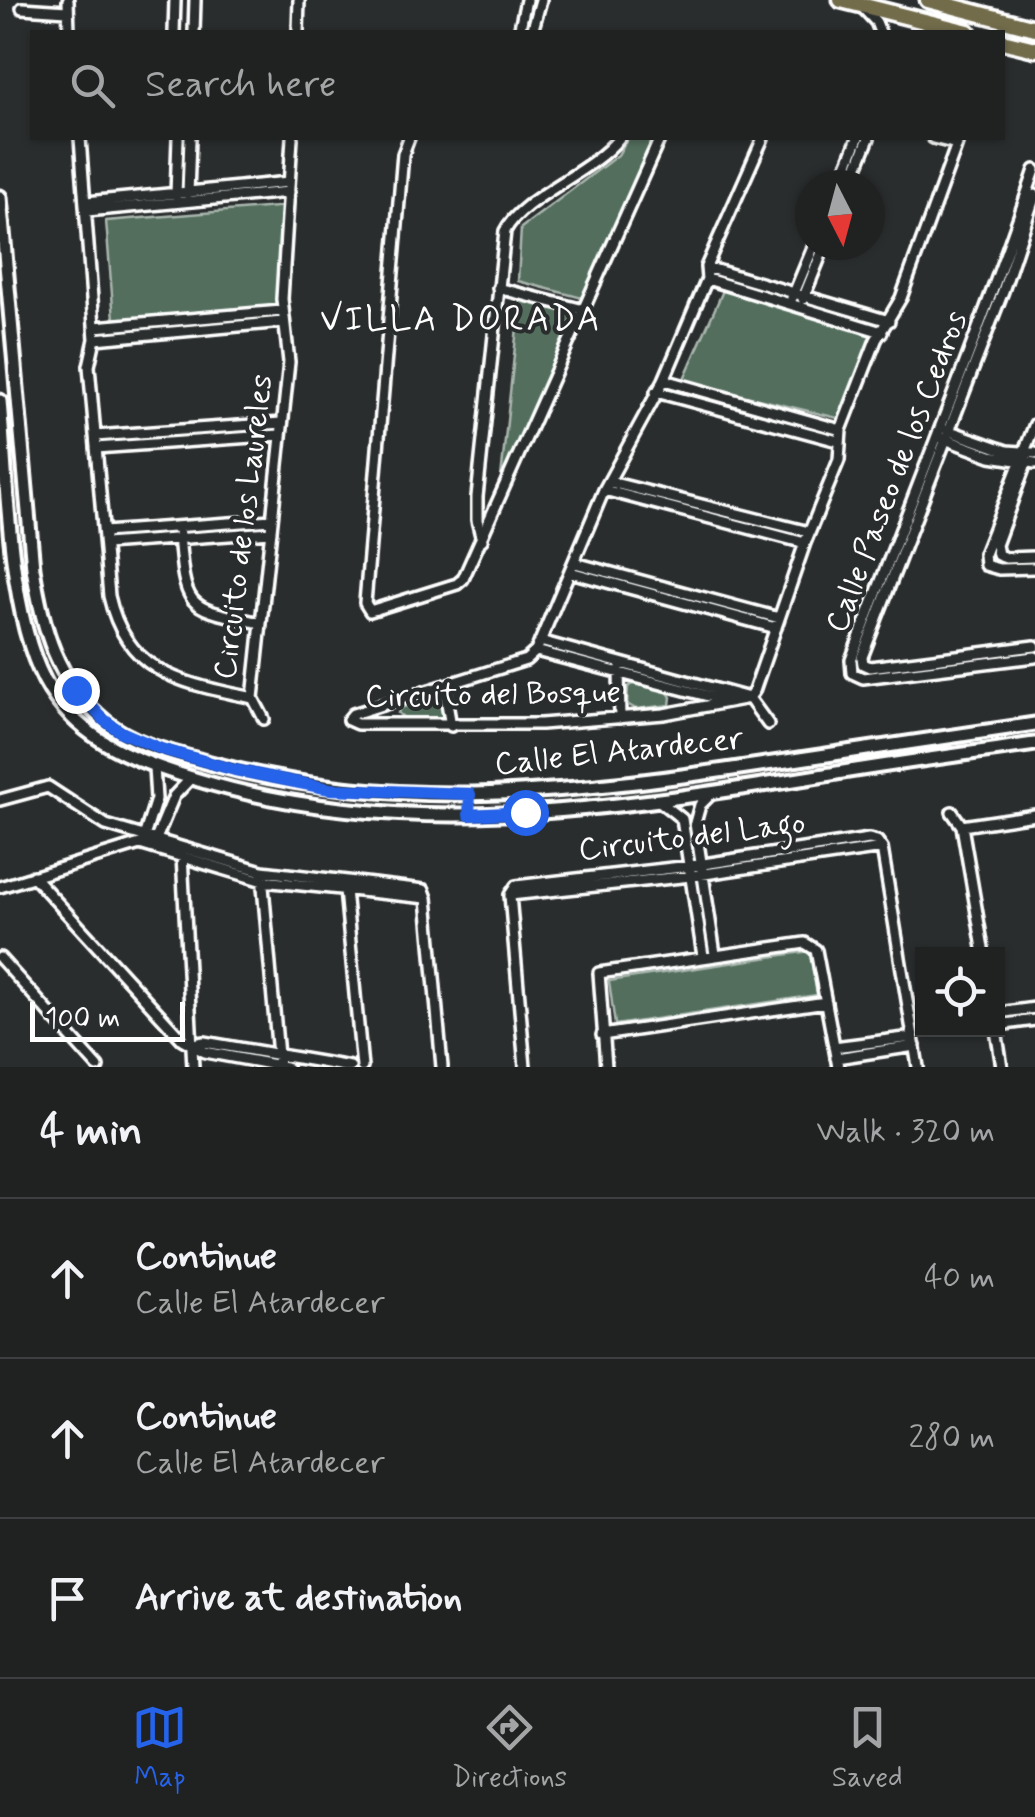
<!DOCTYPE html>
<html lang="en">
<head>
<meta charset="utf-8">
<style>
  :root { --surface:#202222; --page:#2d2f2f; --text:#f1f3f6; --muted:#a2a4a5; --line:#3d3f40; --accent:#2563eb }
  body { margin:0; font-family:Mynerve,sans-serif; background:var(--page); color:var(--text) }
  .controls { position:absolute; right:30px; bottom:30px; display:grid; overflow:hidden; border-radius:0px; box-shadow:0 2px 8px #0004 }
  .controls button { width:90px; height:90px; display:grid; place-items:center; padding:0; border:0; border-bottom:2px solid var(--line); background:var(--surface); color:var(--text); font:50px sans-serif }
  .compass { position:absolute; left:795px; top:170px; width:90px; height:90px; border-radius:50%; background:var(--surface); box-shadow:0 2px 8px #0004; rotate:174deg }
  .scale { position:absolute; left:30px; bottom:25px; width:155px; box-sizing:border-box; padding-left:10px; border:5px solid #fff; border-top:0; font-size:28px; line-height:35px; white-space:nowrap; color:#fff; -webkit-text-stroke:8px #2a2d2e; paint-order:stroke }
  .stop { position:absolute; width:30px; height:30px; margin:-22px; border:8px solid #2563eb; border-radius:50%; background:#fff }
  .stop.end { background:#2563eb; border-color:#fff; box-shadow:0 2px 10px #0008 }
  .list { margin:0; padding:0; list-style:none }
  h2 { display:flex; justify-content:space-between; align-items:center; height:130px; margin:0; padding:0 40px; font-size:42px }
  h2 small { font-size:32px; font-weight:400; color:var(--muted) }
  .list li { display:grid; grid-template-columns:65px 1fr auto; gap:30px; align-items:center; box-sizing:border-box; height:160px; padding:0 40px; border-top:2px solid var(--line) }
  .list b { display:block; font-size:38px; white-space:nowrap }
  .list p { margin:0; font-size:32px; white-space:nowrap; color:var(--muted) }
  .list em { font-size:32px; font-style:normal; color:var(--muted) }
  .icon { flex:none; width:55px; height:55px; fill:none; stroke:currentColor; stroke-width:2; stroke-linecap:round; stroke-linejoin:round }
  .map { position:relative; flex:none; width:1035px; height:1067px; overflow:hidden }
  .search { position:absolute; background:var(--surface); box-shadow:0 2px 8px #0004; left:30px; right:30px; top:30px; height:110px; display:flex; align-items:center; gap:25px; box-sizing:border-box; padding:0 35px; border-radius:0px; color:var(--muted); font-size:38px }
  .sheet { height:610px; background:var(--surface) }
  nav { display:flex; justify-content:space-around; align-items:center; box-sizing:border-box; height:140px; border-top:2px solid var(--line); background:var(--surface); font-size:28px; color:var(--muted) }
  nav a { display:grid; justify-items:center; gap:5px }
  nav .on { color:var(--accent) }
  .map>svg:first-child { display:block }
  .green { fill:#536e5d; stroke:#a9b6ae; stroke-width:2.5 }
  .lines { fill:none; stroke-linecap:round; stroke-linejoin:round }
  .minor-casing { stroke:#fff; stroke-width:16 }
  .tertiary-casing { stroke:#fff; stroke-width:19 }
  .primary-casing { stroke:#fff; stroke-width:21 }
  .minor { stroke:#2a2d2e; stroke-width:9 }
  .tertiary { stroke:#2a2d2e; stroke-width:11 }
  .primary { stroke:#726c4b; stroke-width:14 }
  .route { stroke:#2563eb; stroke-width:12 }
  .labels { text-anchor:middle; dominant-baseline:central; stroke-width:8; stroke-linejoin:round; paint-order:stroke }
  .street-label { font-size:32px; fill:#fff; stroke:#2a2d2e }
  .neighbourhood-label { font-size:35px; letter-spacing:2.5px; fill:#fff; stroke:#2a2d2e }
</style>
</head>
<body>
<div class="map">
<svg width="1035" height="1067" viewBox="0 0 1035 1067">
  <rect width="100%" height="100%" fill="#2a2d2e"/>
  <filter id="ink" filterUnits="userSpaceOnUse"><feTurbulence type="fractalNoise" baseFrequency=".01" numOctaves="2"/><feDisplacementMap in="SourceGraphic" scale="20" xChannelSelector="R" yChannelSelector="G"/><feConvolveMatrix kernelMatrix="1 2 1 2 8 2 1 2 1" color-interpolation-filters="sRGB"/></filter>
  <g filter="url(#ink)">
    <!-- green -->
    <path class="green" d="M628 138H658L586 299 518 281 521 228 618 155Z
      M289 206 283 307 114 319 106 221Z
      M725 286 877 330 846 420 683 381Z
      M520 299 585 316 497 515Z
      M632 684 667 691 671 697 670 705 636 709 627 704 628 687Z
      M442 696 444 718 403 717 398 713 400 708Z
      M810 951 817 995 615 1025 609 981Z"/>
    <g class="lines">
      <!-- minor casing -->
      <g class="minor-casing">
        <path id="minor" d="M68 0 69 32
          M862 7 876 22 880 32
          M22 8 67 11
          M174 32 175 0
          M194 32 195 0
          M298 32 299 0
          M519 32 526 0
          M532 32 541 0
          M80 138 95 339 89 366 109 596C127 676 184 683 253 698
          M409 138 403 154 365 603 370 611 457 584 463 579 660 138
          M933 138 957 144
          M839 185 858 138
          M850 185 869 138
          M188 194 190 138
          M176 195 178 138
          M87 202 289 182
          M87 211 289 192
          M706 267 889 321
          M707 279 882 332
          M498 288 584 310
          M792 298 814 245
          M803 299 825 245
          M95 327 282 311
          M95 339 283 322
          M664 380 841 430
          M656 392 838 441
          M947 430 1007 451 1035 453
          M95 436 282 423
          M942 438 991 456 1035 463
          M96 448 280 435
          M610 482 809 532
          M604 490 805 543
          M104 532 272 520
          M179 534C185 612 187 607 261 623
          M482 540 477 520V497L505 231C522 197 592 173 619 138
          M105 544 271 532
          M998 555 996 545 1026 463V446
          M998 555 1006 558 1035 557
          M575 563 779 618
          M985 565 984 554 1035 424
          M985 565 999 569 1035 568
          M570 572 776 628
          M540 641 749 698 768 724
          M536 651 727 701
          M863 664 862 657 1003 291 1035 195
          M863 664 870 667 1035 646
          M619 671 620 718
          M852 673 851 660C912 497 979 335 1035 170
          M852 673 863 678 1035 657
          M444 686 451 726
          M253 698 289 362 282 299 292 138
          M253 698 264 719
          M348 720 357 724H541L664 714 749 698 754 691 805 543 839 460 841 430 876 340 901 298 957 144 956 138
          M348 720 353 714 526 660 536 651 604 490 664 380 707 279 706 267 763 138
          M711 794 700 805 695 823 715 954
          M0 800 48 787 106 825 262 871 424 890 427 898 442 1067
          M658 800 682 819 703 956
          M952 812 962 826 984 954
          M962 826 1035 815
          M144 837 156 799 154 767
          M143 845 263 881 427 898
          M182 855 193 1067
          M262 875 279 1067
          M33 876 182 1039 205 1052 286 1067
          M0 887 156 839 174 796 191 778
          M345 890 362 1067
          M510 895 691 876 882 848
          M0 958 98 1067
          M998 1013 1035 1008
          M998 1025 1035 1020
          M996 1030 1002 1067
          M602 1035 826 1002
          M191 1045 204 1042 350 1067
          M834 1047 913 1037
          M836 1058 915 1046
          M525 1067 510 895 516 886 690 866 869 839 877 841 882 848 918 1067
          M606 1067 599 973 805 943 816 950 838 1067"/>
      </g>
      <!-- tertiary casing -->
      <g class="tertiary-casing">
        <path id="tertiary" d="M0 197 33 568C42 627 56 681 105 721 134 745 174 753 210 763 400 815 581 792 773 763 860 750 948 737 1035 724
          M0 401C7 480 8 624 50 690 83 742 138 762 195 779 402 843 615 809 825 775 895 763 965 754 1035 744"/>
      </g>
      <!-- primary casing -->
      <g class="primary-casing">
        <path id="primary" d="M841 0 968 32
          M928 0 1035 28
          M1002 41 1035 49"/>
      </g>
      <!-- minor -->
      <use href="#minor" class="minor"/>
      <!-- tertiary -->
      <use href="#tertiary" class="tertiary"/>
      <!-- primary -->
      <use href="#primary" class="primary"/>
    </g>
  </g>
  <g class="lines" filter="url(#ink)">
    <!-- route -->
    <path class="route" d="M76 690 104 720 121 732 161 749 235 770 330 789 470 794 469 815 525 812"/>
  </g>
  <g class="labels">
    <!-- street labels -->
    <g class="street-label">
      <text transform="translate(897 472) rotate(-69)">Calle Paseo de los Cedros</text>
      <text transform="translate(244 527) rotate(-83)">Circuito de los Laureles</text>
      <text transform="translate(493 695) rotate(-1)">Circuito del Bosque</text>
      <text transform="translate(619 752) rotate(-6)">Calle El Atardecer</text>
      <text transform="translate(692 837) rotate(-7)">Circuito del Lago</text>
    </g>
    <!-- neighbourhood labels -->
    <g class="neighbourhood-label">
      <text x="461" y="320">VILLA DORADA</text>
    </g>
  </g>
</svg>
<div class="controls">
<button><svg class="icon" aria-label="locate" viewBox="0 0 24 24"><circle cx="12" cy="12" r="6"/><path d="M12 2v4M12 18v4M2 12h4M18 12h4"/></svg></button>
</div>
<svg class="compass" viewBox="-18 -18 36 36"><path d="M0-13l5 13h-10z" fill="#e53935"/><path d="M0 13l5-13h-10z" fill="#a2a4a5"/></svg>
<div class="scale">100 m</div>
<div class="stop" style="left:525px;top:812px"></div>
<div class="stop end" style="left:76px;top:690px"></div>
<div class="search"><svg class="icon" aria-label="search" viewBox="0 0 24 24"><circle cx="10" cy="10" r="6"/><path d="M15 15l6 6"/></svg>Search here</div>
</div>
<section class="sheet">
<h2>4 min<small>Walk · 320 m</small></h2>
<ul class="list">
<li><svg class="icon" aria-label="ahead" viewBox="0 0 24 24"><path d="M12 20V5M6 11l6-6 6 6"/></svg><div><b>Continue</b><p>Calle El Atardecer</p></div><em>40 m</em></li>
<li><svg class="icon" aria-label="ahead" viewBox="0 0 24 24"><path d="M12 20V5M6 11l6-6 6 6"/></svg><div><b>Continue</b><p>Calle El Atardecer</p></div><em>280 m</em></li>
<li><svg class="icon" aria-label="arrive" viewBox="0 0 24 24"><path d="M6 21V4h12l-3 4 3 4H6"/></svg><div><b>Arrive at destination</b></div></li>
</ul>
</section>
<nav>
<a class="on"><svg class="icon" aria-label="map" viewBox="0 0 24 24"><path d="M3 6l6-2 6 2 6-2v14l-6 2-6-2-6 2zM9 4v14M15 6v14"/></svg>Map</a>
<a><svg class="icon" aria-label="directions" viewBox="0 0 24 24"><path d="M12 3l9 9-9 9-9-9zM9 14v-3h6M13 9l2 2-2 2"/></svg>Directions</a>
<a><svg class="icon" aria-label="saved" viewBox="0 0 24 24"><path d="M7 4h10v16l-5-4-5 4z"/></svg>Saved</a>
</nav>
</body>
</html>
